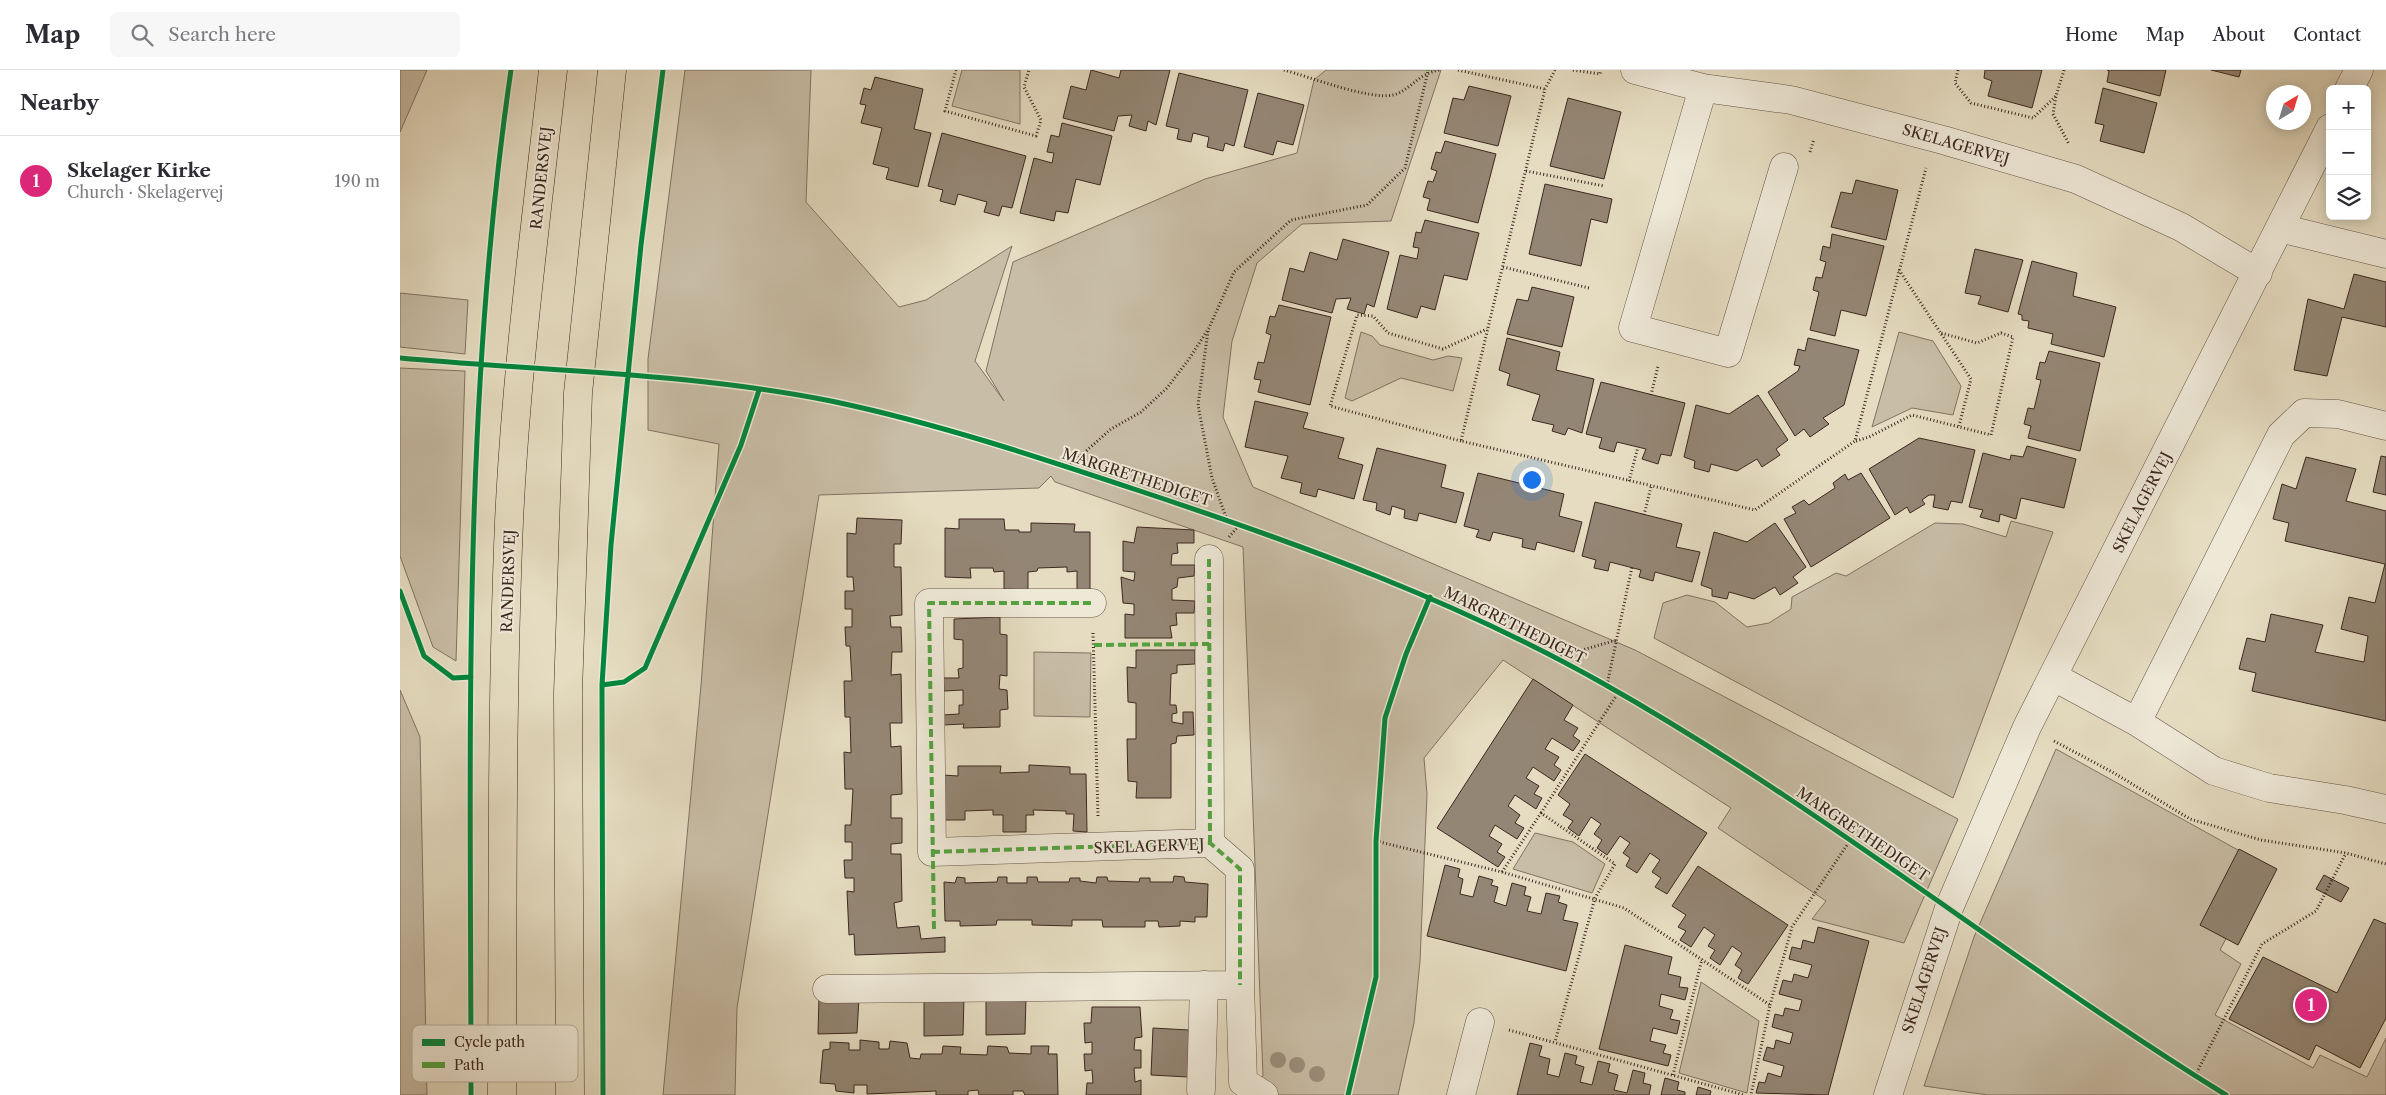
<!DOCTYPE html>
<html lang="en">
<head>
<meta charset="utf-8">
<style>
  :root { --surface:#fff; --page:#f7f7f7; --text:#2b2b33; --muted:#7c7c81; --line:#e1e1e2; --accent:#db2777 }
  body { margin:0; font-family:"Libre Caslon Text",serif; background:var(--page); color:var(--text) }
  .controls { position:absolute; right:15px; top:15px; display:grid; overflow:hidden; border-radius:8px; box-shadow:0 2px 12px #0003 }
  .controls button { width:45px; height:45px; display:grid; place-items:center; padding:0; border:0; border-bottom:1px solid var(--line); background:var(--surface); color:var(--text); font:25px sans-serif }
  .compass { position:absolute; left:1866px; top:15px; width:45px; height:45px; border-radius:50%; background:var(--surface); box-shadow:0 2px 12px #0003; rotate:38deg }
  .you { position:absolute; left:1131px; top:409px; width:18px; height:18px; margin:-12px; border:4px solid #fff; border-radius:50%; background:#1a73e8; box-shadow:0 0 0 8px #1a73e833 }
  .badge { display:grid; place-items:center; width:32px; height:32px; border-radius:50%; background:var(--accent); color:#fff; font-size:16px; font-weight:700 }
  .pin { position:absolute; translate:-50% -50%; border:2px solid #fff; box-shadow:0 1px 5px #0006 }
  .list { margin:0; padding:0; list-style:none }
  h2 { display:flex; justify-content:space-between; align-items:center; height:65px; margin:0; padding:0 20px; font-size:21px }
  h2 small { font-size:16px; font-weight:400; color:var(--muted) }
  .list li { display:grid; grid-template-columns:32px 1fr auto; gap:15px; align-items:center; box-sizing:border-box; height:90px; padding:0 20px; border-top:1px solid var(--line) }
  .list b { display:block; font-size:19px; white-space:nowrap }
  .list p { margin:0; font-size:16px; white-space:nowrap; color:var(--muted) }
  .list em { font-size:16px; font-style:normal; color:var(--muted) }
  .icon { flex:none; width:28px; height:28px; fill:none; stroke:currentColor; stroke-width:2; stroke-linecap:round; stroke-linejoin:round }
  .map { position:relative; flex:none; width:1986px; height:1025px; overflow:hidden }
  header { display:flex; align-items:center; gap:30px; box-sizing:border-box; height:70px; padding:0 25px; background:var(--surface); border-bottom:1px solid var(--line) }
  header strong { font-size:24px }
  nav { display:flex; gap:28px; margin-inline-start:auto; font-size:18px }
  .search { width:350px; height:45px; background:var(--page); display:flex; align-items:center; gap:12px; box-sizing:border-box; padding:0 18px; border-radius:8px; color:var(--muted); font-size:19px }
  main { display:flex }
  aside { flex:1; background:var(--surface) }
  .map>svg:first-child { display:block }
  .green { fill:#c8bda6; stroke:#827263 }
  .building { fill:#948674; stroke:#3d2820 }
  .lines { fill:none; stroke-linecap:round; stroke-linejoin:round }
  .minor-casing { stroke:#675548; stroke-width:29 }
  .major-casing { stroke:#3d2820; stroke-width:29 }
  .path { stroke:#3d2820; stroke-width:3; stroke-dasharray:1 2.5; stroke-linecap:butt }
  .minor { stroke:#eee8d7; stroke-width:28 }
  .major { stroke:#e5dcc1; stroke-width:28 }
  .quiet { stroke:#54a341; stroke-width:4; stroke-dasharray:8 4; stroke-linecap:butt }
  .cycleway-casing { stroke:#eee8d7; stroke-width:8 }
  .cycleway { stroke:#00873e; stroke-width:5 }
  .tree { fill:#9c8d7b }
  .labels { text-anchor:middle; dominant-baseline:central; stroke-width:4; stroke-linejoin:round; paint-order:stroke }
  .street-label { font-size:15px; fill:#3d2820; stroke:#eee8d7 }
  .key { fill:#eee8d7; stroke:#b9aea0; stroke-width:1 }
  .key-label { font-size:14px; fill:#3d2820 }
</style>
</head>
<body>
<header>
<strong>Map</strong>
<div class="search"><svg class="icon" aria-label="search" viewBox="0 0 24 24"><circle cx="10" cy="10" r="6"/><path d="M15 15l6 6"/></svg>Search here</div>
<nav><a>Home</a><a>Map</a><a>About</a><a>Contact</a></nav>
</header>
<main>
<aside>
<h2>Nearby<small></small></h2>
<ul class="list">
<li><span class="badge">1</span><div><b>Skelager Kirke</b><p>Church · Skelagervej</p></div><em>190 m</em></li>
</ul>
</aside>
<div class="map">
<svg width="1986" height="1025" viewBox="0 0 1986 1025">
  <rect width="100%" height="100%" fill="#e5dcc1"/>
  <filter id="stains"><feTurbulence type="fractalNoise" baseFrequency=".004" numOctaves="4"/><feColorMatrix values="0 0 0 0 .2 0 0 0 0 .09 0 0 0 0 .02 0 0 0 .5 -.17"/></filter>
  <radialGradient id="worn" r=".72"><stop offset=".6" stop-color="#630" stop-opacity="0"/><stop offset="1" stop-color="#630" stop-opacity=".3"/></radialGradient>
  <!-- green -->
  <path class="green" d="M0 0H27L0 62Z
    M285 0H411L406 132 499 237 526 230 612 176 575 291 604 331 586 301 613 192 805 109 897 83 914 10 926 0H1041L991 151 902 154 857 193 832 271 823 347 853 417 1235 580 1558 749 1504 873 1412 849 1426 831 1318 758 1331 738 1103 590 1024 688 1027 724 1020 891 1014 953 998 1025H842L863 1006 843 477 655 412 651 406 639 418 419 425 337 938 335 1025H263L301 616 319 374 248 360V289Z
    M562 0H620V54L552 36Z
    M0 223 68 230 65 284 0 277Z
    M961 262 972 266 980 275 1033 290 1048 286 1062 288 1053 321 1001 308 952 331 945 328Z
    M1499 262 1533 271 1561 316 1553 345 1512 338 1472 357Z
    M0 298 65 301 56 591 33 577 0 486Z
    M1611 451 1653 462 1553 728 1254 568 1263 533 1287 525 1315 532 1347 557 1369 553 1391 539 1392 527 1436 503 1446 506 1535 453 1563 454 1606 467Z
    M634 582 691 583 690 647 634 646Z
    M0 620 20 667 27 1025H0Z
    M1656 679 1865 795 1820 880 1841 894 1815 945 1913 998 1920 985 1967 1007 1986 968V1025H1588L1524 1016 1574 867Z
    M1135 763 1173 772 1205 794 1192 823 1113 799Z
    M1301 912 1359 951 1347 1023 1279 1003Z"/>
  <!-- building -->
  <path class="building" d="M691 0 719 8 721 0H770L756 55 748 51 746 61 729 56 732 45 718 46 714 61 663 48 671 16 686 20Z
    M1585 0H1642L1632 38 1588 26 1592 11 1584 8Z
    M1707 0H1766L1760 26 1707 12 1709 1Z
    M1811 0H1841L1839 7Z
    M779 3 848 20 834 76 825 73 823 81 807 77 809 67 793 63 791 72 777 69 779 59 766 56Z
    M475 7 523 19 514 59 531 63 518 117 486 109 489 98 473 94 482 58 461 53 466 35 460 34 464 18 471 20Z
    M1069 16 1111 26 1098 76 1044 63 1053 28 1064 30Z
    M1703 18 1757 33 1744 83 1700 71 1704 55 1695 53Z
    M858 23 904 35 893 75 877 71 873 85 844 77Z
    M1168 28 1221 42 1204 109 1150 96Z
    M662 53 712 66 700 115 676 109 668 143 656 141 654 151 620 143 634 88 652 93 654 83 647 82 651 65 659 67Z
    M542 63 626 86 612 138 602 136 599 146 584 142 587 132 558 124 555 135 540 131 543 120 528 116Z
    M1045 71 1096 84 1078 153 1027 140 1030 129 1023 127 1028 111 1033 112 1037 101 1031 99 1036 82 1041 83Z
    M1456 110 1498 120 1486 170 1431 157 1441 122 1452 124Z
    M1145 114 1212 129 1207 153 1191 149 1181 196 1129 184Z
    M1025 150 1079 163 1067 210 1044 205 1035 240 1021 236 1017 248 987 239 1000 185 1017 189 1019 178 1013 177 1016 162 1021 163Z
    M1432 164 1484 176 1466 246 1441 240 1435 266 1410 260 1419 222 1413 220 1416 207 1422 208 1426 192 1420 190 1423 176 1430 178Z
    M943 169 989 182 974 237 967 234 964 244 947 239 951 228 936 229 932 243 882 230 890 198 904 202 910 182 937 190Z
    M1575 179 1623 190 1608 242 1578 234 1581 226 1565 223Z
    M1632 191 1677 203 1673 226 1716 237 1704 287 1651 274 1653 264 1628 258 1629 251 1622 250V245L1618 244Z
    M1954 204 1986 212V257L1942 247 1927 306 1894 300 1908 229 1944 239Z
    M1132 217 1174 227 1162 277 1107 264 1117 229 1128 231Z
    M879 235 931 247 910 335 858 322 861 310 854 309 858 292 864 293 871 265 866 263 870 246 875 247Z
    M1107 268 1160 282 1156 300 1194 309 1182 363 1168 358 1165 365 1152 361 1154 355 1132 350 1140 325 1107 315 1110 304 1099 300Z
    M1408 268 1459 280 1444 335 1423 348 1429 354 1410 367 1404 359 1395 366 1368 322 1398 301 1400 296 1394 295 1398 279 1405 281Z
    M1649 281 1700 293 1680 381 1628 368 1631 356 1624 354 1628 338 1634 339 1641 310 1636 309 1640 292 1645 293Z
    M1201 312 1285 333 1271 386 1261 384 1258 394 1242 389 1246 379 1217 372 1214 382 1199 378 1202 368 1186 364Z
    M1358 325 1388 370 1376 379 1380 385 1362 397 1357 389 1337 401 1311 394 1309 402 1294 398 1295 391 1284 387 1296 335 1329 344Z
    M855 331 908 343 903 358 944 368 938 388 963 395 954 429 918 419 916 427 900 423 902 413 881 408 888 386 845 377Z
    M1519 368 1575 380 1562 433 1551 431 1548 440 1533 437 1535 425H1529L1522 430 1525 434 1510 443 1507 437 1495 445 1469 399Z
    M1627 376 1676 389 1664 438 1621 428 1616 449 1600 444 1599 452 1580 447 1583 440 1569 437 1583 383 1610 390 1611 385 1623 387Z
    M977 378 1046 395 1041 417 1064 423 1056 453 1019 443 1017 451 1004 448 1005 440 992 436 990 445 976 440 977 433 963 430Z
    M1981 386 1986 387V425L1973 422Z
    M1906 387 1956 399 1946 431 1986 441V651L1852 621 1856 603 1839 599 1847 568 1865 572 1871 544 1923 555 1915 582 1964 592 1968 566 1941 559 1949 527 1975 533 1985 494 1885 471 1889 453 1873 449 1882 414 1896 419Z
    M1078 403 1164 424 1159 446 1182 452 1174 482 1137 472 1135 480 1122 477 1123 469 1093 462 1090 471 1076 467 1079 460 1064 456Z
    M1461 403 1490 448 1411 497 1384 449 1396 443 1392 437 1404 430 1409 435 1435 418 1433 413 1445 404 1448 410Z
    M1195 432 1282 454 1276 477 1300 482 1292 512 1255 502 1253 511 1239 507 1241 500 1210 492 1208 501 1194 498 1196 490 1182 486Z
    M457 448 502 450 501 474H494V497H501L502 545 490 546 491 557H501L502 582H492L491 605 501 604 502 653H490L491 677 501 676 502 724 491 725V748H502V773L491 774V784H501L502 831 494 833 497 858 519 856 521 869 545 867V882L455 885 454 864 449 865 447 821 454 822V808H445L444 790H452V772H445V755H451L453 719H445L444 682 451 683 450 647H445L444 611H452L450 576H446L445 557H452V539H445V521H454L453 507H447V463L456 464Z
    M559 449H604L605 460H619V462H631V453L675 454 674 462H690V521L677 520V501L667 502V497L638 498 637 501 628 502V520L604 519V501L594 502 593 498H570L571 508 545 507V458L559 459Z
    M1375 453 1406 497 1393 507 1398 513 1380 525 1375 517 1354 529 1329 522 1327 529 1312 526V519L1301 515 1314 462 1347 472Z
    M737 457 794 460V473H777L778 483 772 484 771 495H795L794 506 778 508 777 517 772 519V530L795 531 794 543H776L777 555 770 556 772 568H725V544L734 545V534L723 533 721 507 734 511 735 502 723 501V471L734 473Z
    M600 547V564L607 565V606L600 605 599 619 607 620 608 639 600 640V657L563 658 564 654 543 655 542 645 559 644V635H563V620L544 621 543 608H559L558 599 563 598V570L554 569V549Z
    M736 580H795V594L777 595V603L771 604 770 635H776L777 643 772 644V652L783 654V642H793L794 665 777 666 776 673 771 674V728H736L737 712 728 711 727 669H736V633L728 632 727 597 736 598Z
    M1133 609 1173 635 1164 650 1178 658 1173 666 1180 671 1173 681 1152 668 1145 679 1159 687 1154 695 1161 700 1154 711 1133 697 1126 708 1139 716 1134 724 1142 728 1136 739 1115 725 1108 736 1120 745 1115 753 1124 758 1117 769 1095 755 1089 766 1102 774 1097 782 1105 787 1098 797 1037 758Z
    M1185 684 1307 763 1267 824 1255 817 1261 808 1252 802 1260 790 1250 783 1237 803 1226 796 1230 788 1223 783 1230 773 1220 766 1207 785 1197 778 1202 770 1194 764 1201 754 1191 747 1179 766 1168 758 1173 751 1163 745 1170 734 1158 725Z
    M629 695 670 697V704H686L687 762 673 761 674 744H666V741L633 740 634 745H626V762H603V745H593V740L565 741V750H544L543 705 558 706V696H601L600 703 629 702Z
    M1839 779 1877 799 1838 875 1800 855Z
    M1045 795 1060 799 1058 807 1063 809 1060 824 1073 827 1079 806 1093 810 1091 815 1098 817 1094 832 1106 836 1112 813 1126 817 1124 825 1131 827 1127 841 1141 844 1146 823 1160 826 1158 832 1167 835 1163 850 1178 853 1166 901 1027 866Z
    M1298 796 1388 855 1348 914 1338 908 1342 900 1335 895 1342 883 1332 876 1320 895 1310 888 1315 880 1308 876 1315 865 1304 857 1291 877 1280 870 1286 861 1278 857 1286 845 1272 836Z
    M1924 805 1949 818 1941 832 1916 819Z
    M774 806 784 807 785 812 808 814 807 847H795V852L780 851V856L759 857 758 851H745V857H703L702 850H672V856L632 855V850H597L596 855 560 856V851H545L544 812 555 813 557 807 565 808V813L597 812 598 807H607V813H627V807H637L638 812H669L670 808H680V811L696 813 697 807H707L708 811 739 812 740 808H750V812H773Z
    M1974 849 1986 854V948L1960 998 1916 975 1909 990 1829 949 1863 887 1937 923Z
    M1418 857 1469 871 1428 1025 1356 1023 1359 1012 1365 1013 1368 1003 1381 1007 1384 996 1363 990 1367 977 1374 979 1376 970 1390 974 1393 963 1372 957 1375 944 1383 946 1385 938 1399 941 1402 930 1379 924 1383 910 1392 912 1394 904 1408 908 1412 895 1389 889 1392 877 1401 879 1403 870 1414 873Z
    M1225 875 1272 887 1268 904 1281 907 1279 917 1288 918 1285 930 1261 924 1259 936 1273 940 1270 949 1280 951 1277 964 1253 958 1250 971 1266 975 1263 983 1271 985 1268 996 1199 979Z
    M586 926 626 927 625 964 586 965Z
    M419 927 459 928 457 963 418 964Z
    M524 927 564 928 563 965 524 966Z
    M692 937H740L742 967 735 968 734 980H741V998H734L735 1012 741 1010V1025H686L687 1013H693L692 1000 685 1001 684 984H692V972L685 973 684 953H691Z
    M753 958 789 960 788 1007 751 1005Z
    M460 970 479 972V979H489L490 971 507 973 510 988 520 989 521 984H542L543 976 561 977 560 984 587 985 588 976 607 977 609 983 631 984V976H649L648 984H657L658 1025H625L623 1021H613V1025H579L578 1020 568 1021V1025H536V1021L467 1024V1015H454V1023L436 1021 435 1014 420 1013 423 980 430 979V972L449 973V980H460Z
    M1130 973 1142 976 1139 986 1150 989 1147 1004 1159 1007 1165 983 1177 986 1175 994 1184 997 1180 1012 1192 1015 1198 991 1210 994 1208 1002 1218 1005 1214 1020 1227 1023 1233 1000 1245 1003 1243 1013 1251 1015 1249 1025H1117Z
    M1265 1008 1279 1012 1277 1020 1285 1022V1025H1261Z
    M1298 1017 1311 1021 1310 1025H1296Z"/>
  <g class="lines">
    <!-- minor casing -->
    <g class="minor-casing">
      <path id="minor" d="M1235 0 1303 18 1391 30 1543 70 1676 109 1781 157 1858 203
        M1303 18 1233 258 1328 283 1384 97
        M1949 19 1959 0
        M1880 158 1986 184
        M809 489 810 773
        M692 533H529L532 782 810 773 840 799V915
        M1654 607 1737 652 1814 701 1869 718 1945 730 1986 739
        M1737 652 1881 365 1904 343 1938 344 1986 356
        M427 919 840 915 843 1012 864 1025
        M801 1020 804 915
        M1061 1025 1080 952
        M1488 1025 1549 838 1627 657 1930 58"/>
    </g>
    <!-- major casing -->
    <g class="major-casing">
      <path id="major" d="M102 1025C103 834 101 643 109 452 116 301 136 150 153 0
        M170 1025 168 623 178 323 212 0"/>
    </g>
    <!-- path -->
    <path class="path" d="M556 0 545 41 636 66 641 50 624 17 629 0
      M884 0C910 7 969 30 993 25 1010 21 1018 3 1040 0
      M1058 0 1145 19
      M1155 0 1145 19 1061 371 1355 440 1455 371 1526 98
      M1173 0 1200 4 1201 0
      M1558 0 1555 13 1571 33 1633 48 1656 26
      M1664 0 1656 26 1653 44 1669 74
      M1410 82 1414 69
      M1126 101 1204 116
      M1103 197 1189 218
      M1499 200 1571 309 1559 356
      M808 261 798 335 812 408 827 450
      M1251 325 1258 296
      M1061 371 930 336 957 245 973 246 988 263 1043 279 1087 259
      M1456 371 1469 367 1512 345 1591 365 1613 267 1601 263 1577 273 1541 263
      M668 397 711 359 741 342 767 318 789 289 809 258 834 202 891 150 967 135 1005 98 1028 1
      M1229 411 1238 377
      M1244 445 1251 417
      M829 467 840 454
      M693 563 698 746
      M1154 588 1217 570
      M1207 615 1232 497
      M1654 671 1714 703 1790 749 1861 770 1946 783 1986 794
      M1141 743 1218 623
      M976 771 1102 802 1224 838 1370 935 1351 1025
      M1102 802 1141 743 1215 794 1195 828 1155 972
      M1370 935 1392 857 1451 769
      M1109 960 1344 1025
      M1273 1005 1302 889
      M1795 1006 1862 874 1916 841 1946 783
      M1821 1025V1022"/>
    <!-- minor -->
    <use href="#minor" class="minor"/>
    <!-- major -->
    <use href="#major" class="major"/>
    <!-- quiet -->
    <path class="quiet" d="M1028 0V1
      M809 489 810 773
      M694 575 809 574
      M532 782 810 773 840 799V915
      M534 859 529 533H692"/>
    <!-- cycleway casing -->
    <g class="cycleway-casing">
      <path id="cycleway" d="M0 288C142 301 291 303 431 331 536 353 638 387 740 421 900 474 1057 531 1204 614 1422 737 1614 894 1826 1025
        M0 521 24 586 53 608 71 607
        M202 615 224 612 245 598 341 375 359 320
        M71 1025C71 684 61 339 111 0
        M203 1025 202 615 211 475 241 175 263 0
        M948 1025 976 907V771L985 648 1006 584 1030 527"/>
    </g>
    <!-- cycleway -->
    <use href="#cycleway" class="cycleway"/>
  </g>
  <!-- trees -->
  <g class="tree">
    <circle cx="878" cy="990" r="8"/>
    <circle cx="897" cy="995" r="8"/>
    <circle cx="917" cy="1004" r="8"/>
  </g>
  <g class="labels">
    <!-- street labels -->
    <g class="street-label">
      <text transform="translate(1556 74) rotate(16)">SKELAGERVEJ</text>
      <text transform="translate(141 108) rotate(-84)">RANDERSVEJ</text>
      <text transform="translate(737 407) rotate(18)">MARGRETHEDIGET</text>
      <text transform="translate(1742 432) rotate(-63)">SKELAGERVEJ</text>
      <text transform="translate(108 511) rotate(-88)">RANDERSVEJ</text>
      <text transform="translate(1115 555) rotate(26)">MARGRETHEDIGET</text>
      <text transform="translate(1463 764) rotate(34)">MARGRETHEDIGET</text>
      <text transform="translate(749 776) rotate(-2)">SKELAGERVEJ</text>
      <text transform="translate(1524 910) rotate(-72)">SKELAGERVEJ</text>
    </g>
  </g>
  <!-- legend -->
  <rect x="12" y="955" width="166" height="57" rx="8" class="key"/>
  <rect x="22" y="969" width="23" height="7" fill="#00873e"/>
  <rect x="22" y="992" width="23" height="6" fill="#54a341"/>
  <g class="key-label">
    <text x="54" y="977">Cycle path</text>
    <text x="54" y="1000">Path</text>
  </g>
  <rect width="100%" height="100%" filter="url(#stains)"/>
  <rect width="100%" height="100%" fill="url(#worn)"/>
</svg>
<div class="controls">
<button>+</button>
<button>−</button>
<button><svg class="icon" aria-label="layers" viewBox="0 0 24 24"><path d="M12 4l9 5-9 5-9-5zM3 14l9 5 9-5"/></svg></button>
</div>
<svg class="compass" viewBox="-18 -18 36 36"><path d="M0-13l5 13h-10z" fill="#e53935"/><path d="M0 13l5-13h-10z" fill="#7c7c81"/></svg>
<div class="you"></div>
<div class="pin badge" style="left:1911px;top:935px">1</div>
</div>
</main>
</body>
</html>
